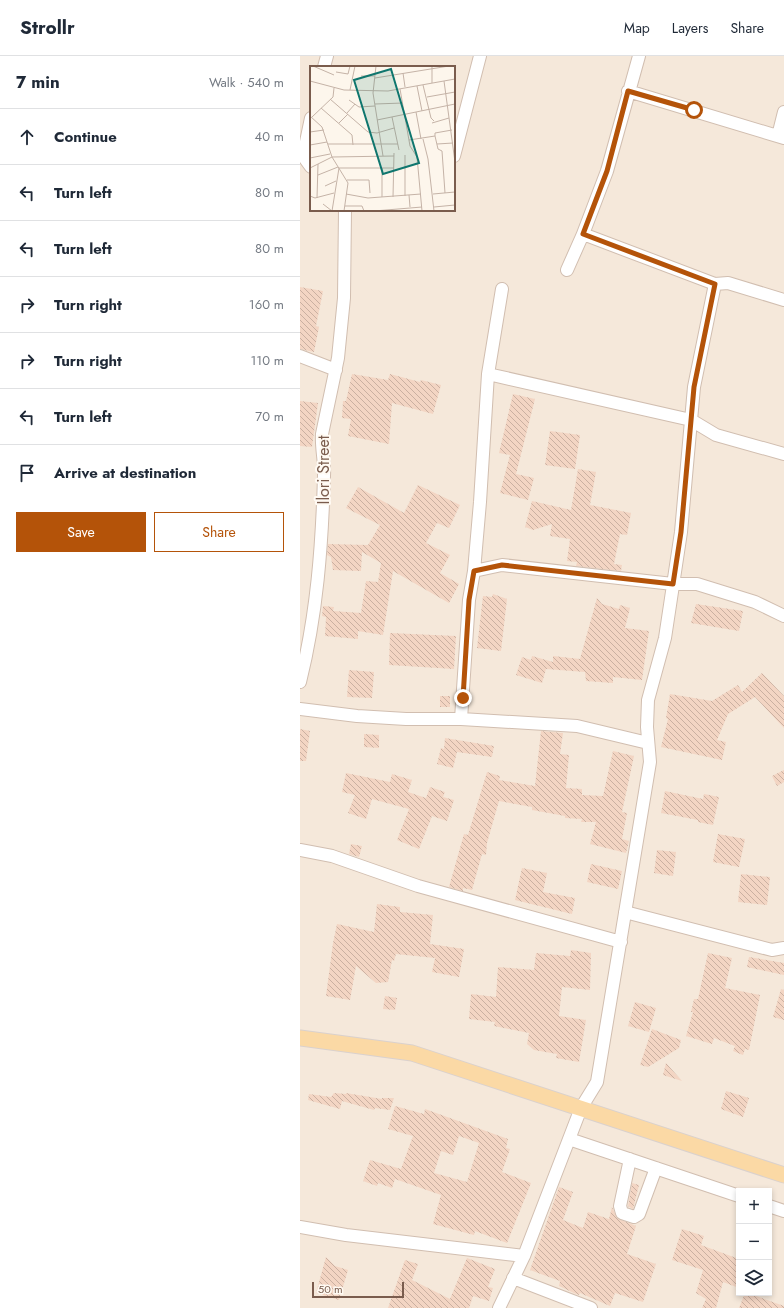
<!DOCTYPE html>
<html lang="en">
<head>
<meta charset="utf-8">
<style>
  :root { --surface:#fff; --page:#f6f6f7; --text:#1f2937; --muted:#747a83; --line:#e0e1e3; --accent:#b45309 }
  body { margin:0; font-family:Jost,sans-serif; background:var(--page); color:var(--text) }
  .controls { position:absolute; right:12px; bottom:12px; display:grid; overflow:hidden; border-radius:0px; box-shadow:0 2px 6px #0003 }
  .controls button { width:36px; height:36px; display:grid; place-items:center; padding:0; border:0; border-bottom:1px solid var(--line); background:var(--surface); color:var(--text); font:20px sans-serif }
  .scale { position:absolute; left:12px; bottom:10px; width:92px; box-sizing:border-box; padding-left:4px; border:2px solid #7a5c4d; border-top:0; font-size:11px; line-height:14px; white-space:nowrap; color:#7a5c4d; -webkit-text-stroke:3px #fffaf3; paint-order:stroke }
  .stop { position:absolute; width:12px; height:12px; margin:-9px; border:3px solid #b45309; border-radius:50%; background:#fff }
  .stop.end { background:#b45309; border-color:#fff; box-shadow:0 1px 4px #0008 }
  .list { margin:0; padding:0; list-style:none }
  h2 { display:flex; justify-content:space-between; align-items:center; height:52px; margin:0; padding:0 16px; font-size:17px }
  h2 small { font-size:13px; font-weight:400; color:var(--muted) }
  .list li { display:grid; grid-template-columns:26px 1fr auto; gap:12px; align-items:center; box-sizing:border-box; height:56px; padding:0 16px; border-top:1px solid var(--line) }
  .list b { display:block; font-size:15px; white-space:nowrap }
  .list em { font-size:13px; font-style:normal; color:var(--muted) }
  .actions { display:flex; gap:8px; padding:12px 16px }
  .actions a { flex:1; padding:9px 0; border:1px solid var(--accent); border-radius:0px; text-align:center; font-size:14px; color:var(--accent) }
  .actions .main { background:var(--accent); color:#fff }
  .icon { flex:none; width:22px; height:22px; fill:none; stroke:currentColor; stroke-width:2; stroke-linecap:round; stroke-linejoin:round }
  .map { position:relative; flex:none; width:484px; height:1252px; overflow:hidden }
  header { display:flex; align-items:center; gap:24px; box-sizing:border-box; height:56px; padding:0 20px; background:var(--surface); border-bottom:1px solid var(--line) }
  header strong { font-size:19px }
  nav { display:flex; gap:22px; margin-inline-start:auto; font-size:14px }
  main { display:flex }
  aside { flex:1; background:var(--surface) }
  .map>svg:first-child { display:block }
  .residential { fill:#f5e8da; fill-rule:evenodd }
  .building { fill:url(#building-back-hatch); fill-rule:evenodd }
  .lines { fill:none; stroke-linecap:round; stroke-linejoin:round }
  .minor-casing { stroke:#d1beb0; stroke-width:14 }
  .major-casing { stroke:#dad1cd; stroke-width:17 }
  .minor { stroke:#fff; stroke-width:12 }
  .major { stroke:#fbd9a5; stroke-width:15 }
  .route { stroke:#b45309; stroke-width:5 }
  .labels { text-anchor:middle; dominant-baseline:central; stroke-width:4; stroke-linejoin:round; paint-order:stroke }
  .street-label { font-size:16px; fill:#7a5c4d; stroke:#fffaf3 }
  .inset-road { fill:none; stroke:#c5b3a7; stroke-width:1 }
  .view { fill:#0f766e; fill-opacity:0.15; stroke:#0f766e; stroke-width:2 }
  .inset-edge { fill:none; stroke:#7a5c4d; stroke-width:2 }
</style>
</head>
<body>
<header>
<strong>Strollr</strong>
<nav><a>Map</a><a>Layers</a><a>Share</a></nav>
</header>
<main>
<aside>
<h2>7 min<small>Walk · 540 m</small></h2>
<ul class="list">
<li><svg class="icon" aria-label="ahead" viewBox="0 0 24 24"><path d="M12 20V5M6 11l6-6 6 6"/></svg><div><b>Continue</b></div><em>40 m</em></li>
<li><svg class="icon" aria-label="left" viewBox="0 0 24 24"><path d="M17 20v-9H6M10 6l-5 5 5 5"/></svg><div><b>Turn left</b></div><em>80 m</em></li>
<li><svg class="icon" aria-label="left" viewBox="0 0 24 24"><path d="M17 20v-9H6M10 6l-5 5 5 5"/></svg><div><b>Turn left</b></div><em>80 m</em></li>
<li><svg class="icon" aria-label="right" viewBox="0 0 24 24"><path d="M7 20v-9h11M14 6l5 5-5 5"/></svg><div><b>Turn right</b></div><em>160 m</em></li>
<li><svg class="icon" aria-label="right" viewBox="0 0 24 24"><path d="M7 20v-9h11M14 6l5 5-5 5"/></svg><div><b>Turn right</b></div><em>110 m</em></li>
<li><svg class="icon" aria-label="left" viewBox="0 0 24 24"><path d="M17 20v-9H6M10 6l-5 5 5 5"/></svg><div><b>Turn left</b></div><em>70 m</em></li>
<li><svg class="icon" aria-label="arrive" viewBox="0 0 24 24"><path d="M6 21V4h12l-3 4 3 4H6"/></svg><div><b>Arrive at destination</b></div></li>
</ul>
<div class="actions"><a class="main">Save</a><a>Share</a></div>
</aside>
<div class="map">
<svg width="484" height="1252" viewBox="0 0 484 1252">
  <defs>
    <pattern id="building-back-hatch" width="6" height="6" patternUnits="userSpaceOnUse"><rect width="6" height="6" fill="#f3d5c3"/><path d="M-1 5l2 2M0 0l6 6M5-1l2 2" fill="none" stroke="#cab0a1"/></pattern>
  </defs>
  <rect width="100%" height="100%" fill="#fdf6ec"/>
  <!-- residential -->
  <path class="residential" d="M0 0H484V1252H0ZM11 11H154V154H11ZM439 1135H469V1237H439Z"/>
  <!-- building -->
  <path class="building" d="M0 231 23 235 16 270 19 271 14 296 0 293Z
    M52 318 88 324 90 318 120 326 121 324 141 329 133 358 92 347 89 388 48 380 51 363 42 362 43 345H46Z
    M213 338 235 343 216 418 234 422 228 444 200 437 210 399 199 397Z
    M0 345 18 347 12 391 0 390Z
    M250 375 280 379 275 413 245 409Z
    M278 413 296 416 290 449 331 457 327 479 320 478 314 508 322 509 321 515 276 510 277 506 267 505 270 483 250 480 252 468 233 474 225 471 232 445 271 454Z
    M118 429 160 449 149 472 137 467 126 487 150 499 140 517 159 528 149 547 93 515 83 579 58 575V583L25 580 26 561 22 560 23 550 34 551 33 555 61 557 66 525 78 526 81 507 62 496 61 515 33 514 31 501 27 499 28 488 68 489 80 469 46 452 58 431 104 457Z
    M193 538 207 543 201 595 177 592 183 540 192 541Z
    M297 542 302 548 319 553 320 549 330 552 325 572 349 575 342 624 313 621V627L286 625 285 616 246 613 242 627 216 619 222 601 231 604 232 600 253 606V600L280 603Z
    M396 548 443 555 439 575 391 567Z
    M90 577 156 580 154 613 89 609Z
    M49 614 74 616 72 642 47 641Z
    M462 617 484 640V672L455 641 428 658 417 684 426 686 422 704 361 691 368 663 366 662 370 638 412 645 438 629 442 636Z
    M140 640H150V651H140Z
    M0 673 10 675 6 705H0Z
    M241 675 263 677 260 698 269 699 266 732 282 733V739L303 740 313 695 334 700 322 756 327 757 322 783 329 785 326 797 290 788 296 766H281L282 763 265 762V760L232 754V751L199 745 187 787 186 799 182 798 172 834 163 832V835L149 831 164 778 168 779 187 716 200 720 199 724 235 730Z
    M64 678 79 679V692L64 691Z
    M145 682 194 690 192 701 157 696 153 712 137 708 141 692 144 693Z
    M484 714V726L477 730 472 720Z
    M46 717 90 726 92 718 112 724 108 736 126 742 130 731 145 736 143 741 154 744 147 765 132 760 119 793 97 784 109 753 72 743 66 763 48 757 55 739 42 736Z
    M365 735 403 743 404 738 419 741 413 769 398 766V764L361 757Z
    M418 778 445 783 439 811 413 806Z
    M51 788 62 790 59 801 49 798Z
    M357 794 376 796 373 820 354 817Z
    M291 808 322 815 318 833 287 826Z
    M222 812 247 817 243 836 275 842 272 858 215 844Z
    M441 818 470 821 467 849 438 846Z
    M77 848 100 851V856L133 859 130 888 164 893 159 921 132 916 135 902 96 898 94 905 92 904 88 926 76 927 56 910 50 944 26 940 33 887 37 868 74 876Z
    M271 894 291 897 290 934 262 931 259 960 286 964 279 1006 256 1002 257 998 234 994 227 988 229 977 194 970 195 966 169 963 171 938 196 941 198 911 234 914 236 897 270 900Z
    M408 897 432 902 425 932 460 939 449 994 445 993 443 999 433 995 435 990 414 982 412 988 386 980 393 956H391L394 943H398Z
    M449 901 484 907V919L447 911Z
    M481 933 484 934V964L473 961Z
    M85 940 97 942 95 954 83 953Z
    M335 946 356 952 349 976 328 970Z
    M352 973 381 984 379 992 348 1011 340 1009Z
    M366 1007 382 1025 363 1019Z
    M426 1035 449 1042 443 1061 421 1053Z
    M34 1037 46 1038V1037L82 1043V1042H94L90 1054 75 1052 74 1054 42 1045 40 1053 8 1044 9 1038 31 1041Z
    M95 1050 124 1058 125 1053 208 1083 206 1092 210 1093 202 1116 231 1127 207 1187 175 1175 174 1179 133 1168 141 1139 95 1123 92 1132 78 1127 77 1130 63 1125 70 1104 101 1113 113 1080 88 1073ZM159 1080 179 1087 167 1126 134 1117 141 1095 153 1099Z
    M332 1127 339 1129 333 1153 328 1150Z
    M259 1131 273 1136 263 1164 283 1172 288 1156 309 1163 312 1151 317 1162 336 1170 327 1198 356 1208 343 1246 315 1237 310 1250 280 1237 279 1239 274 1237 259 1230 260 1225 230 1214Z
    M382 1173 404 1180 401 1189 439 1203V1232L423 1226 416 1252H402L406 1243 396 1237 403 1214 372 1204Z
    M26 1201 35 1210 48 1214 39 1244 16 1237Z
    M167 1202 195 1213 188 1231 193 1232 189 1245 173 1240 169 1252H88L105 1204 118 1208 112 1224 150 1243Z
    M445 1237H457L456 1240 484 1250V1252H439Z"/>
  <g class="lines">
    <!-- minor casing -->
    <g class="minor-casing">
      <path id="minor" d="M24 11 27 0
        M328 35 484 82
        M11 62 3 100 11 111
        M478 80 484 56
        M154 100 180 0
        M283 178 415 228 428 227 484 244
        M267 214 283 178 307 115 339 0
        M0 300 36 314
        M188 318 391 364 416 379 484 398
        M174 515 202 509 373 528H397L455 546 484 560
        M0 626C17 558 22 490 24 420 25 406 21 392 22 378L38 302 44 242 45 154
        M0 653 57 660 106 663H161L277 670 348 687
        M161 663 169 544 174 515 180 446 188 318 202 233
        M0 794 32 800 118 830 321 886
        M325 856 472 894 484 892
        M269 1083 439 1140
        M330 1103 320 1150 322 1157 334 1161 339 1158 356 1112
        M469 1150 484 1155
        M0 1171 46 1179 224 1200
        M213 1222 291 1252
        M199 1252 224 1200 281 1052 297 1026 350 706 347 671 348 644 365 582 370 549 381 476 394 331 415 228"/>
    </g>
    <!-- major casing -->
    <g class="major-casing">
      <path id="major" d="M0 982 112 997 484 1119"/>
    </g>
    <!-- minor -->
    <use href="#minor" class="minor"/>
    <!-- major -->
    <use href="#major" class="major"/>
  </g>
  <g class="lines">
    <!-- route -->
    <path class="route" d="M163 642 169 544 174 515 202 509 373 528 381 476 394 331 415 228 283 178 307 115 328 35 394 54"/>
  </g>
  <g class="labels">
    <!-- street labels -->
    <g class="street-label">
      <text transform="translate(23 414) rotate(-90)">Ilori Street</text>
    </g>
  </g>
  <!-- overview -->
  <g transform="translate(10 10)">
    <rect width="145" height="145" fill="#fdf6ec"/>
    <path class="inset-road" d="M3 0 24 9M66 0 63 27 73 90M26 6 38 8 40 0M93 7 95 21M51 10H65M65 12 139 0M0 15 34 24 78 25 145 13M134 15 145 96M122 17V0M113 19 121 52 124 55M107 20 112 45M90 23 100 80 107 91 112 145M40 24 45 0M117 31 145 26M20 33 58 66 67 67 84 62M39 34 49 41 65 40M65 38 93 37M11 42 42 69 43 79M106 46 111 73M37 47 45 38M0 50 12 61 22 91 38 117 34 145M2 51 23 31 24 22M82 51 89 84M67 54 145 38M29 57 38 48M122 57 139 52M0 66 14 64M125 70V67L142 64M113 73 118 93 124 145M99 74 125 70 128 83 132 85 135 127M18 78H88M127 78 143 77M0 79 17 76M0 92 20 88M0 102 22 91 84 90M72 102V131M8 109 28 101M37 114H59L60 127M15 120 26 115M36 128 58 132 111 128M123 128 145 126M99 129 100 141M0 130 5 132 24 127M95 130V89M83 131 84 87M7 132 8 98M13 138 22 145 29 102H84M35 140H52L54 145M124 141 145 139M64 145 112 141"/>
    <path class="view" d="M81 3 109 97 73 108 44 14Z"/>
    <rect width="145" height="145" class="inset-edge"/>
  </g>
</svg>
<div class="controls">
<button>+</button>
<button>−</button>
<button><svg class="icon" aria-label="layers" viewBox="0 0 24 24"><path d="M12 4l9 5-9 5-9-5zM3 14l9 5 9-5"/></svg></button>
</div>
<div class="scale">50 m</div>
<div class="stop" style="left:394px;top:54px"></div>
<div class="stop end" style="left:163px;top:642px"></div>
</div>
</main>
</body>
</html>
